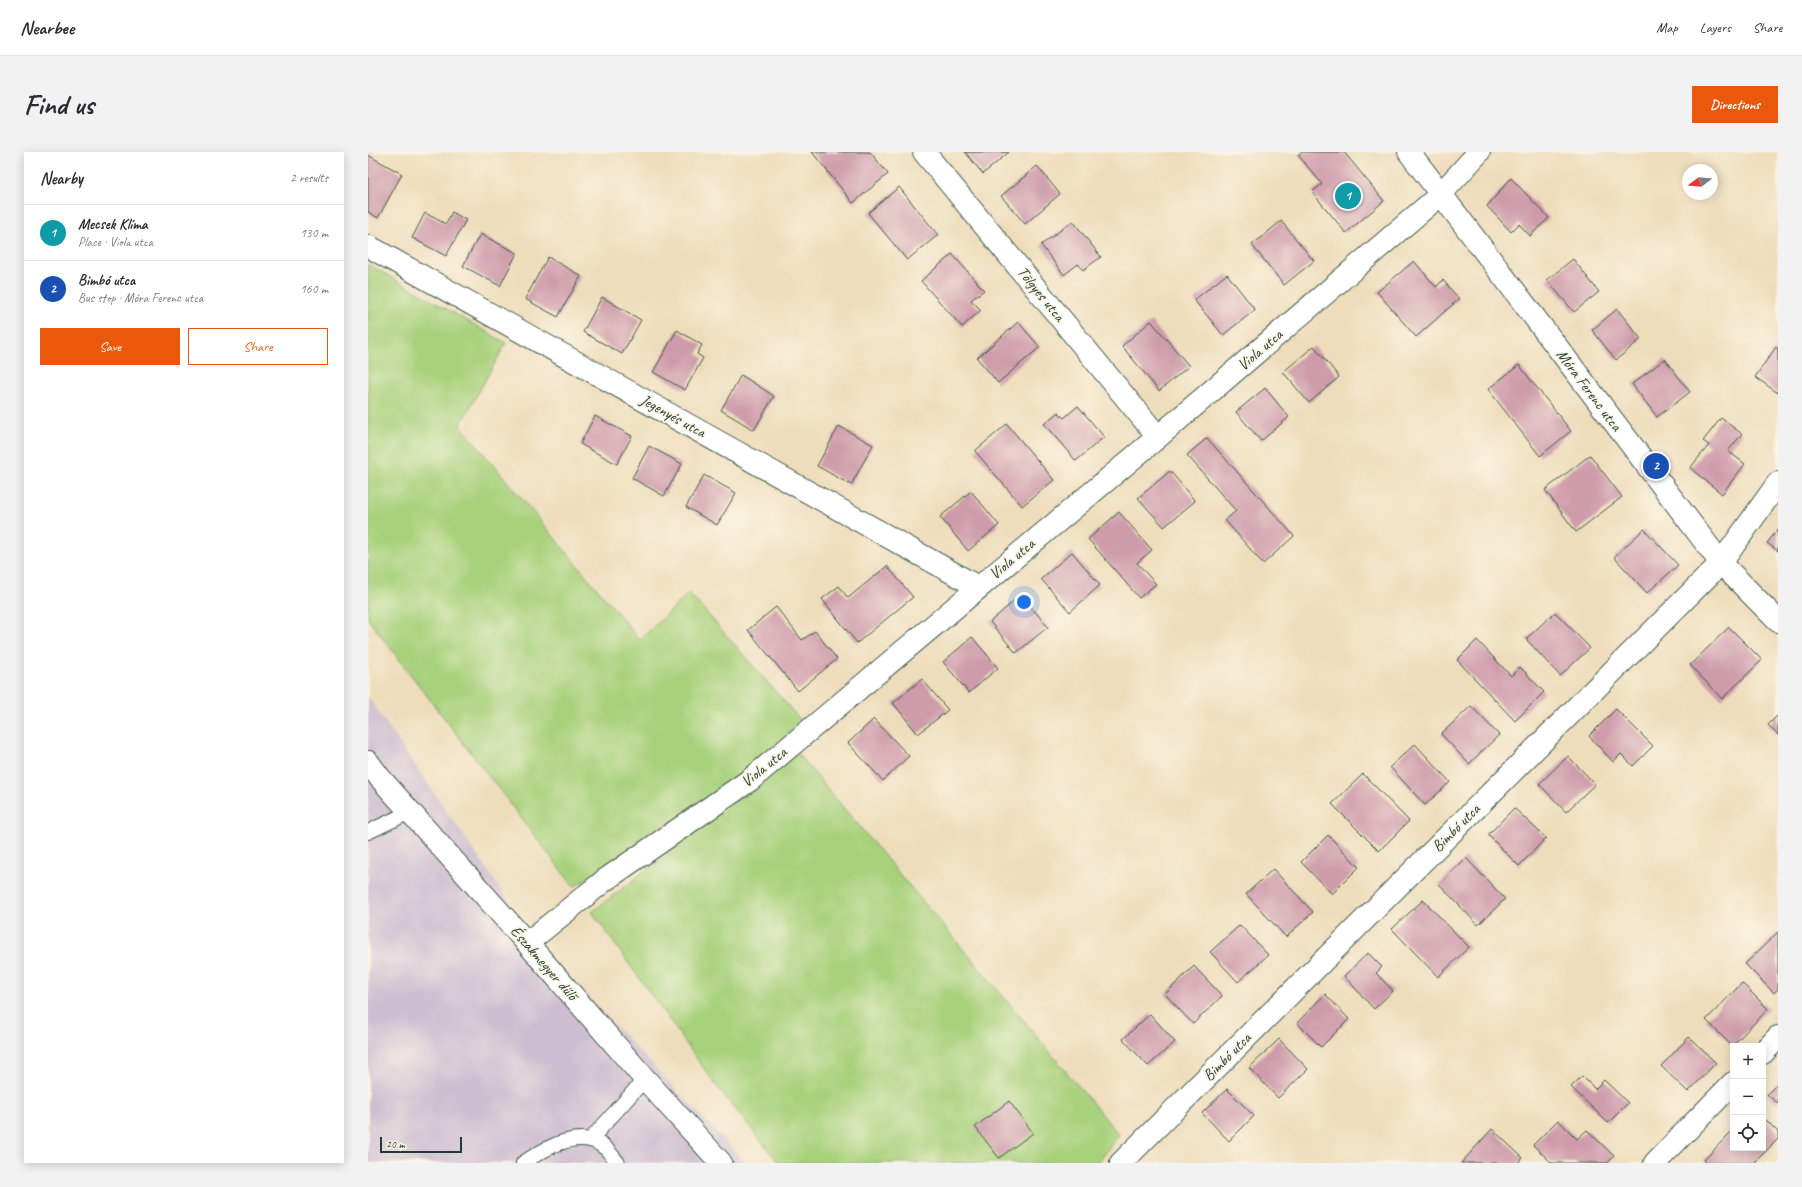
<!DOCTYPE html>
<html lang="en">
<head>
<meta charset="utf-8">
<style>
  :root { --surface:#fff; --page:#f2f2f3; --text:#2b2b33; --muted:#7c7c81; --line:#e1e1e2; --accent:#ea580c }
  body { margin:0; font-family:Caveat,sans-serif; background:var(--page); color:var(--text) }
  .controls { position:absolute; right:12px; bottom:12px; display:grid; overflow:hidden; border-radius:0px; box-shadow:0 2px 10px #0003 }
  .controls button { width:36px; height:36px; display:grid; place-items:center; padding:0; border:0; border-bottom:1px solid var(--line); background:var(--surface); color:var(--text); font:20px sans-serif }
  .compass { position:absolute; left:1314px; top:12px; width:36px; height:36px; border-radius:50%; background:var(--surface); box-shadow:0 2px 10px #0003; rotate:254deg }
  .scale { position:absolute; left:12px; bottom:10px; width:82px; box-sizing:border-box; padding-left:4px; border:2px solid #1f3d34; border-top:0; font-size:11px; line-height:14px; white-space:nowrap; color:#1f3d34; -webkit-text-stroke:3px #fcf5e5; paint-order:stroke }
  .you { position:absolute; left:656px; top:450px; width:14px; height:14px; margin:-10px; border:3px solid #fff; border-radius:50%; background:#1a73e8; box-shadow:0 0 0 6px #1a73e833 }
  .badge { display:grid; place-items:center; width:26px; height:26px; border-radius:50%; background:var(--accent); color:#fff; font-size:13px; font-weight:700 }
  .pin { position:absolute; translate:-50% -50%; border:2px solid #fff; box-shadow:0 1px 4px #0006 }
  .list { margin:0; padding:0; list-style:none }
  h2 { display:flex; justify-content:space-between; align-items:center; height:52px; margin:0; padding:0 16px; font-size:17px }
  h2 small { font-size:13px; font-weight:400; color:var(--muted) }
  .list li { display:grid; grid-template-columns:26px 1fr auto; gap:12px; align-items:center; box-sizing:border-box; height:56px; padding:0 16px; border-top:1px solid var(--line) }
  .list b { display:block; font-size:15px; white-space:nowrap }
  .list p { margin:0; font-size:13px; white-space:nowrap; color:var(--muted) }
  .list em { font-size:13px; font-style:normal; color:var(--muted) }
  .actions { display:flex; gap:8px; padding:12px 16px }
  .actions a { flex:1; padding:9px 0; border:1px solid var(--accent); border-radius:0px; text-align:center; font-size:14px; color:var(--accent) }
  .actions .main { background:var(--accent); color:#fff }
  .icon { flex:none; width:22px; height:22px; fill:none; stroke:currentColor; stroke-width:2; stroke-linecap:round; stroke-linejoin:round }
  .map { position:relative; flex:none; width:1410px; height:1011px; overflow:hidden; border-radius:0px }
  header { display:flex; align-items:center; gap:24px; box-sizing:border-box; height:56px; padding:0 20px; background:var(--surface); border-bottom:1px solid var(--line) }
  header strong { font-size:19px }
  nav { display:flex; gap:22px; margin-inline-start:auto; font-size:14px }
  .intro { display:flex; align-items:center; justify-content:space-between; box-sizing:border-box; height:96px; padding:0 24px }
  h1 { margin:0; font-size:28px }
  .button { padding:10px 18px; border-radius:0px; background:var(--accent); color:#fff; font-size:14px; font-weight:700 }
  main { display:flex; gap:24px; padding:0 24px }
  aside { flex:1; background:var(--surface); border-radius:0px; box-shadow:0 2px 10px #0003 }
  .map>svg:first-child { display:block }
  .industrial { fill:#cebed1 }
  .green { fill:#a8d17c; stroke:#648758 }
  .building { fill:#ce9baa }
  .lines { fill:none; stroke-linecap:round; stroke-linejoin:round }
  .service-casing { stroke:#3e5548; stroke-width:16 }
  .minor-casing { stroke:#3e5548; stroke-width:24 }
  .tertiary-casing { stroke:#3e5548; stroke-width:24 }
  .service { stroke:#fff; stroke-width:14 }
  .minor { stroke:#fff; stroke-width:22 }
  .tertiary { stroke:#fff; stroke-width:22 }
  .labels { text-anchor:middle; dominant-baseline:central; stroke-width:3.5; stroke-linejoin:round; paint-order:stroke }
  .street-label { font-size:16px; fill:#1f3d34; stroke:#fcf5e5 }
</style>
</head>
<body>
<header>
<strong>Nearbee</strong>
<nav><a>Map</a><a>Layers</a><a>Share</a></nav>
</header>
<div class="intro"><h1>Find us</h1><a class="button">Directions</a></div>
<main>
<aside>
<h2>Nearby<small>2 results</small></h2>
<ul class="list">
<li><span class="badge" style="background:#0f9aa8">1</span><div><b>Mecsek Klíma</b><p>Place · Viola utca</p></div><em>130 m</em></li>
<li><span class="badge" style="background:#1a4fb4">2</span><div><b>Bimbó utca</b><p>Bus stop · Móra Ferenc utca</p></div><em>160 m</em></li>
</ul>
<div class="actions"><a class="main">Save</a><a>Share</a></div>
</aside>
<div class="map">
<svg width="1410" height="1011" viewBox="0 0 1410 1011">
  <rect width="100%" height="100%" fill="#fcf5e5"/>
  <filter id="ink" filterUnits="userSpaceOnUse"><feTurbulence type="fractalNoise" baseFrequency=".025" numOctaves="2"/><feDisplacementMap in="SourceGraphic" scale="8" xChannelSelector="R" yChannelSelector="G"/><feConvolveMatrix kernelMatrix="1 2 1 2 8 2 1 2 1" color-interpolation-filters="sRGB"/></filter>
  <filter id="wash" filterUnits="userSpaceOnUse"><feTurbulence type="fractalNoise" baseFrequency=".012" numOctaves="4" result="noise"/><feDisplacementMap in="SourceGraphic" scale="16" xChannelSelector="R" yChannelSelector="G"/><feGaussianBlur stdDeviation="0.9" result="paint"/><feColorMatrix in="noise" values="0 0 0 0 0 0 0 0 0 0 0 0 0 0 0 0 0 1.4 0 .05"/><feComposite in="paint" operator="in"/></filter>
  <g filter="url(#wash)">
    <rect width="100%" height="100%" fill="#edb"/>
    <!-- industrial -->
    <path class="industrial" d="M0 545 173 796 378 1011H0Z"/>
    <!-- green -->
    <path class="green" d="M0 112 138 191 92 273 272 488 321 441 436 572 382 615 338 647 206 735 0 467Z
      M429 601 650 862 751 983 730 1011H411L347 932 224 760Z"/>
    <g id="blocks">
      <!-- building -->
      <path class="building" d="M444 0H502L520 22 485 51Z
        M597 0H641L615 22Z
        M934 0H976L1016 49 978 81 944 40 954 32 930 3Z
        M0 3 34 22 10 66 0 60Z
        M669 14 692 42 657 72 633 44Z
        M1143 26 1181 66 1162 84 1151 72 1143 80 1119 54Z
        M531 35 570 83 539 108 500 61Z
        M84 60 98 68 78 104 44 86 57 61 78 72Z
        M705 69 733 105 715 118 710 112 696 123 673 93Z
        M913 69 946 109 916 133 884 93Z
        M112 82 149 101 132 134 95 114Z
        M584 102 616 138 603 148 613 158 594 175 553 129Z
        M180 105 213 124 190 165 157 147Z
        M1205 107 1231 140 1206 160 1179 128Z
        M1046 109 1068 135 1075 128 1091 147 1048 185 1009 140Z
        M859 122 887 158 855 183 826 148Z
        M234 145 273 168 254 202 215 180Z
        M1249 157 1273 187 1248 208 1224 178Z
        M783 169 821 214 791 239 754 194Z
        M650 170 672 195 630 231 609 206Z
        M309 178 334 193 329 202 335 206 317 238 285 220Z
        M946 194 971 225 941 251 915 220Z
        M1408 195 1410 197V241L1387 225Z
        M1297 207 1322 240 1289 265 1264 232Z
        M1151 213 1203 279 1172 304 1120 237Z
        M373 223 406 244 386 278 353 258Z
        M897 236 921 265 893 289 868 260Z
        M710 254 736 285 708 309 676 272 690 260 696 266Z
        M227 264 264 284 249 312 212 292Z
        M1353 266 1374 282 1360 299 1377 312 1354 342 1322 316 1341 293 1335 289Z
        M639 272 686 328 654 354 607 299Z
        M471 274 505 293 483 333 449 314Z
        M839 286 926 384 895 412 857 368 868 359 819 303Z
        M281 294 314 312 296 344 264 326Z
        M1222 303 1254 345 1208 380 1177 338Z
        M802 319 827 349 796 375 770 346Z
        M336 323 368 341 349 373 318 355Z
        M603 339 631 373 600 399 572 365Z
        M751 360 784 398 769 411 788 432 771 446 720 387Z
        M1276 377 1310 413 1279 441 1246 405Z
        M1410 377V399L1399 391Z
        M704 400 732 433 702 460 673 427Z
        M519 414 545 445 489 491 454 447 471 434 480 446Z
        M653 443 680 475 648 501 622 470Z
        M408 455 434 488 447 479 469 507 430 539 380 478Z
        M1187 460 1222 496 1192 524 1158 487Z
        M1361 475 1394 508 1354 547 1322 513Z
        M604 485 630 516 601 541 575 510Z
        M1109 488 1143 524 1152 515 1176 540 1147 569 1089 508Z
        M554 527 580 558 550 582 525 551Z
        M1103 554 1131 583 1101 612 1073 582Z
        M1248 557 1285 594 1265 614 1253 602 1245 610 1221 584Z
        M1410 563V583L1400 573Z
        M506 567 541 604 515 629 480 591Z
        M1047 592 1082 630 1057 653 1022 615Z
        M1200 604 1227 632 1198 660 1171 632Z
        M995 622 1041 669 1011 699 964 652Z
        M1146 656 1178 686 1151 714 1120 683Z
        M960 683 991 715 964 742 933 710Z
        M1098 706 1137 747 1110 773 1071 732Z
        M905 717 945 760 918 785 878 742Z
        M1055 748 1101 795 1070 825 1024 777Z
        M872 773 900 803 870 830 842 800Z
        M1410 780V837L1406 841 1377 812Z
        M1000 801 1014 815 1008 821 1025 839 1006 857 976 824Z
        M826 814 854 844 825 872 797 842Z
        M1374 831 1400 857 1364 894 1338 868Z
        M957 842 981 867 953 895 929 871Z
        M782 862 807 890 780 914 755 887Z
        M1321 885 1348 911 1320 940 1293 914Z
        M911 887 940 917 910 946 881 916Z
        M1214 924 1227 937 1236 928 1260 951 1240 971 1203 935Z
        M1410 931V952L1399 942Z
        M859 937 886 964 861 989 834 961Z
        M641 949 665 981 631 1006 607 975Z
        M1395 965 1410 980V987L1386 1011H1339L1336 1008 1365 978V996H1395Z
        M1190 968 1209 987 1219 978 1246 1004 1240 1011H1184L1165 993Z
        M1124 977 1155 1006 1150 1011H1093Z"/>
    </g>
  </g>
  <g filter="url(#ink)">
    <use href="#blocks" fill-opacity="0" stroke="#3e5548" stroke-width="1"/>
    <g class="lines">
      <!-- service casing -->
      <g class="service-casing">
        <path id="service" d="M0 680 42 660
          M222 988 277 927
          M155 1011C173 999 199 983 222 988 234 990 243 1002 250 1011"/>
      </g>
      <!-- minor casing -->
      <g class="minor-casing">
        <path id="minor" d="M556 0 790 285
          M0 94 610 435
          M0 610 12 626 159 791 277 927 353 1011
          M159 791 237 728 382 628 790 285 1072 43 1111 0
          M1395 901 1410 885
          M753 1011 1353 411 1410 331
          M1287 1011 1365 931"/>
      </g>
      <!-- tertiary casing -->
      <g class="tertiary-casing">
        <path id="tertiary" d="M1041 0 1353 411 1410 469"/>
      </g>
      <!-- service -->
      <use href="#service" class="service"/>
      <!-- minor -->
      <use href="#minor" class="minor"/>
      <!-- tertiary -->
      <use href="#tertiary" class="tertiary"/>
    </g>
  </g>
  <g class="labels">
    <!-- street labels -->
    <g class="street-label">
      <text transform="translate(673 142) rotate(51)">Tölgyes utca</text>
      <text transform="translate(892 198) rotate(-41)">Viola utca</text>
      <text transform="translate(1221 238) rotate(53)">Móra Ferenc utca</text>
      <text transform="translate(305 264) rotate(29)">Jegenyés utca</text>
      <text transform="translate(644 407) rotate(-40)">Viola utca</text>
      <text transform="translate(396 615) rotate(-39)">Viola utca</text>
      <text transform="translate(1088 676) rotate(-45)">Bimbó utca</text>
      <text transform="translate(176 811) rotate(49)">Északmegyer dűlő</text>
      <text transform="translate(859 905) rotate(-45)">Bimbó utca</text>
    </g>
  </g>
</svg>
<div class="controls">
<button>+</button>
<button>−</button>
<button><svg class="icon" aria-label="locate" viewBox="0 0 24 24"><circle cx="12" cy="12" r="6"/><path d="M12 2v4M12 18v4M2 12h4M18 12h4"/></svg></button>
</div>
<svg class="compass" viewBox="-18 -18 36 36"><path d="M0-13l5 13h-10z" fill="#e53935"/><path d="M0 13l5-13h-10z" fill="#7c7c81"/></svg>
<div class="scale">20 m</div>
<div class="you"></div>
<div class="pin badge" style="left:980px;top:44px;background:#0f9aa8">1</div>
<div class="pin badge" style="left:1288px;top:314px;background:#1a4fb4">2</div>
</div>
</main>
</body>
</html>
